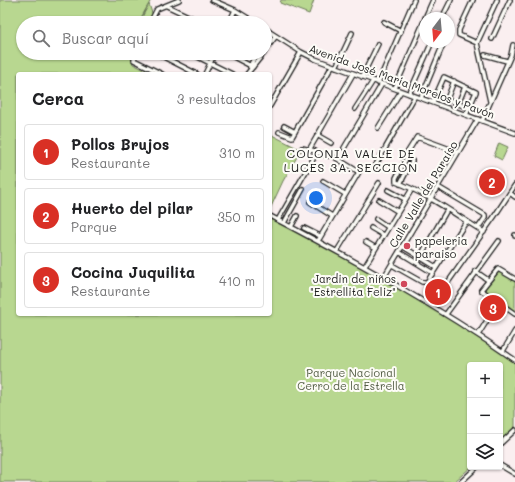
<!DOCTYPE html>
<html lang="es">
<head>
<meta charset="utf-8">
<style>
  :root { --surface:#fff; --page:#f6f6f6; --text:#202124; --muted:#757577; --line:#e0e0e0; --accent:#d93025 }
  body { margin:0; font-family:Mali,sans-serif; background:var(--page); color:var(--text) }
  .controls { position:absolute; right:12px; bottom:12px; display:grid; overflow:hidden; border-radius:4px; box-shadow:0 1px 3px #0004 }
  .controls button { width:36px; height:36px; display:grid; place-items:center; padding:0; border:0; border-bottom:1px solid var(--line); background:var(--surface); color:var(--text); font:20px sans-serif }
  .compass { position:absolute; left:419px; top:12px; width:36px; height:36px; border-radius:50%; background:var(--surface); box-shadow:0 1px 3px #0004; rotate:196deg }
  .you { position:absolute; left:316px; top:198px; width:14px; height:14px; margin:-10px; border:3px solid #fff; border-radius:50%; background:#1a73e8; box-shadow:0 0 0 6px #1a73e833 }
  .badge { display:grid; place-items:center; width:26px; height:26px; border-radius:50%; background:var(--accent); color:#fff; font-size:13px; font-weight:700 }
  .pin { position:absolute; translate:-50% -50%; border:2px solid #fff; box-shadow:0 1px 4px #0006 }
  .list { margin:0; padding:0; list-style:none }
  h2 { display:flex; justify-content:space-between; align-items:center; height:52px; margin:0; padding:0 16px; font-size:17px }
  h2 small { font-size:13px; font-weight:400; color:var(--muted) }
  .list li { display:grid; grid-template-columns:26px 1fr auto; gap:12px; align-items:center; box-sizing:border-box; height:56px; margin:0 8px 8px; padding:0 8px; border:1px solid var(--line); border-radius:4px }
  .list b { display:block; font-size:15px; white-space:nowrap }
  .list p { margin:0; font-size:13px; white-space:nowrap; color:var(--muted) }
  .list em { font-size:13px; font-style:normal; color:var(--muted) }
  .icon { flex:none; width:22px; height:22px; fill:none; stroke:currentColor; stroke-width:2; stroke-linecap:round; stroke-linejoin:round }
  .map { position:relative; flex:none; width:515px; height:482px; overflow:hidden }
  .search { position:absolute; background:var(--surface); box-shadow:0 1px 3px #0004; left:16px; top:16px; width:256px; height:44px; display:flex; align-items:center; gap:10px; box-sizing:border-box; padding:0 14px; border-radius:22px; color:var(--muted); font-size:15px }
  .panel { position:absolute; background:var(--surface); box-shadow:0 1px 3px #0004; left:16px; top:72px; width:256px; height:244px; border-radius:4px }
  .map>svg:first-child { display:block }
  .green { fill:#b8d790; stroke:#6a7a56 }
  .lines { fill:none; stroke-linecap:round; stroke-linejoin:round }
  .minor-casing { stroke:#1c1c1c; stroke-width:6 }
  .minor { stroke:#fdfcf7; stroke-width:3.5 }
  .poi-dot { fill:#d1495b; stroke:#fdfcf7; stroke-width:1.5 }
  .labels { text-anchor:middle; dominant-baseline:central; stroke-width:4; stroke-linejoin:round; paint-order:stroke }
  .street-label { font-size:11px; fill:#1c1c1c; stroke:#fdfcf7 }
  .poi-label { font-size:11px; fill:#1c1c1c; stroke:#fdfcf7; text-anchor:start }
  .park-label { font-size:11px; fill:#535d45; stroke:#fdfcf7 }
  .neighbourhood-label { font-size:12px; letter-spacing:1px; fill:#1c1c1c; stroke:#fdfcf7 }
</style>
</head>
<body>
<div class="map">
<svg width="515" height="482" viewBox="0 0 515 482">
  <rect width="100%" height="100%" fill="#faeff0"/>
  <filter id="ink" filterUnits="userSpaceOnUse"><feTurbulence type="fractalNoise" baseFrequency=".025" numOctaves="2"/><feDisplacementMap in="SourceGraphic" scale="8" xChannelSelector="R" yChannelSelector="G"/><feConvolveMatrix kernelMatrix="1 2 1 2 8 2 1 2 1" color-interpolation-filters="sRGB"/></filter>
  <g filter="url(#ink)">
    <!-- green -->
    <path class="green" d="M0 0H151L138 23H23V53H134L132 60 133 64 153 74H18V314H270V217L432 306 515 361V430L500 443V365H470L471 467 454 482H0Z
      M281 0H314L309 14 280 3Z
      M149 4 153 16 149 23H139Z
      M270 134 301 150 283 181 270 209Z
      M499 143 508 147 502 160 494 156Z
      M487 176 498 178 495 188 490 186 487 179Z
      M498 270 515 281V312L481 290Z"/>
    <g class="lines">
      <!-- minor casing -->
      <g class="minor-casing">
        <path id="minor" d="M212 0 235 10 256 23
          M473 0 459 30V35L477 43
          M167 6 203 23
          M444 14 451 0
          M153 18 164 23
          M425 18 433 0
          M384 22 401 31
          M150 23 157 9 179 0
          M229 23 235 10
          M265 29 301 52 315 59 515 133
          M265 39 269 31
          M492 39 510 0
          M265 51 276 36
          M136 53 134 60 162 74
          M156 53 197 74
          M190 53 232 74
          M226 53 253 67
          M485 55 507 61
          M250 67 256 53
          M336 67 352 33
          M205 74 215 53
          M247 74 264 53
          M362 77 378 44
          M378 83 414 0
          M395 88 425 19
          M409 94 432 42
          M436 95 469 108
          M421 98 444 42
          M447 99 454 81
          M490 101 477 43 497 0
          M433 102 444 77 476 92 466 115
          M458 104 465 87
          M270 106 301 52
          M355 109 373 81
          M482 121 511 55 513 45
          M284 126 295 132
          M378 128 401 91
          M279 132 292 137 332 66
          M317 135 331 143
          M302 148 315 151
          M344 148 382 84
          M309 150 353 74
          M407 153 417 137 458 152
          M406 159 396 178V182C426 193 456 215 484 232
          M374 168 415 96
          M323 181 345 194
          M400 184 412 161
          M438 187 485 215V218L478 228
          M388 190 405 199
          M510 193 515 197
          M379 200 397 211
          M310 202 332 216
          M270 216C354 260 437 306 515 360
          M376 219 388 227
          M278 220 316 154 318 153 328 156
          M284 223 303 189
          M291 227 297 216
          M304 228 320 236
          M371 228 383 235
          M515 236V235
          M318 241 359 172 336 158
          M366 242 376 248
          M402 246 436 267
          M337 251 379 183
          M399 252 433 273
          M420 257 447 210
          M392 265 422 282H427L441 292
          M365 266 412 189
          M475 271 488 280
          M384 277 478 119
          M515 279 498 269 481 290 515 314
          M427 282 466 222
          M432 305 494 217 515 185
          M446 314 499 241
          M478 335 498 303
          M503 351 515 331
          M500 444 515 430
          M500 465 515 474
          M461 482 477 467"/>
      </g>
      <!-- minor -->
      <use href="#minor" class="minor"/>
    </g>
  </g>
  <!-- markers -->
  <g class="poi-dot">
    <circle cx="407" cy="246" r="4"/>
    <circle cx="404" cy="284" r="4"/>
  </g>
  <g class="labels">
    <!-- street labels -->
    <g class="street-label">
      <text transform="translate(402 81) rotate(20)">Avenida José María Morelos y Pavón</text>
      <text transform="translate(423 194) rotate(-59)">Calle Valle del Paraíso</text>
    </g>
    <!-- poi labels -->
    <g class="poi-label">
      <text x="415" y="240">papeleria<tspan x="415" dy="13">paraiso</tspan></text>
      <text x="396" y="278" text-anchor="end">Jardin de niños<tspan x="396" dy="13">"Estrellita Feliz"</tspan></text>
    </g>
    <!-- park labels -->
    <g class="park-label">
      <text x="351" y="372">Parque Nacional<tspan x="351" dy="13">Cerro de la Estrella</tspan></text>
    </g>
    <!-- neighbourhood labels -->
    <g class="neighbourhood-label">
      <text x="351" y="153">COLONIA VALLE DE<tspan x="351" dy="14">LUCES 3A. SECCIÓN</tspan></text>
    </g>
  </g>
</svg>
<div class="controls">
<button>+</button>
<button>−</button>
<button><svg class="icon" aria-label="layers" viewBox="0 0 24 24"><path d="M12 4l9 5-9 5-9-5zM3 14l9 5 9-5"/></svg></button>
</div>
<svg class="compass" viewBox="-18 -18 36 36"><path d="M0-13l5 13h-10z" fill="#e53935"/><path d="M0 13l5-13h-10z" fill="#757577"/></svg>
<div class="you"></div>
<div class="pin badge" style="left:438px;top:292px">1</div>
<div class="pin badge" style="left:492px;top:182px">2</div>
<div class="pin badge" style="left:493px;top:308px">3</div>
<div class="search"><svg class="icon" aria-label="search" viewBox="0 0 24 24"><circle cx="10" cy="10" r="6"/><path d="M15 15l6 6"/></svg>Buscar aquí</div>
<section class="panel">
<h2>Cerca<small>3 resultados</small></h2>
<ul class="list">
<li><span class="badge">1</span><div><b>Pollos Brujos</b><p>Restaurante</p></div><em>310 m</em></li>
<li><span class="badge">2</span><div><b>Huerto del pilar</b><p>Parque</p></div><em>350 m</em></li>
<li><span class="badge">3</span><div><b>Cocina Juquilita</b><p>Restaurante</p></div><em>410 m</em></li>
</ul>
</section>
</div>
</body>
</html>
